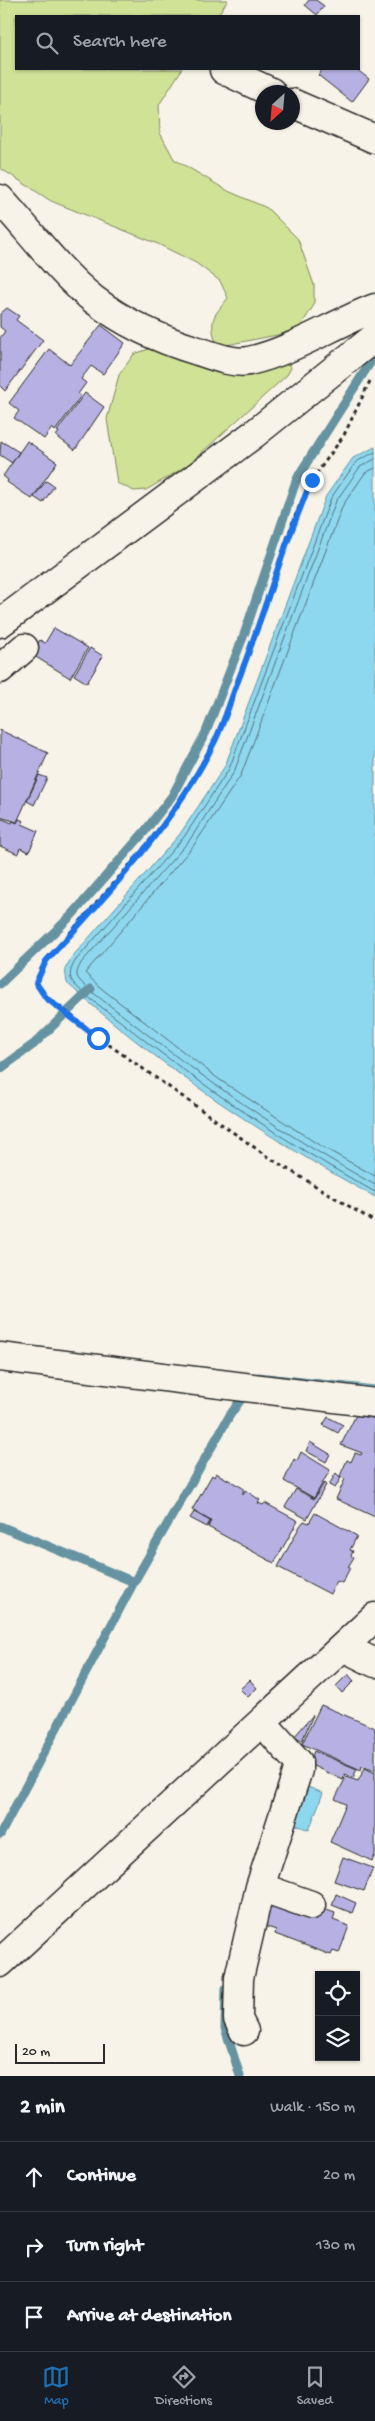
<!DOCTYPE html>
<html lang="en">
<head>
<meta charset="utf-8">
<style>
  :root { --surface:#171b24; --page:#20242c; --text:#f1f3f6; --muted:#9ea1a6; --line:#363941; --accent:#1f6fb2 }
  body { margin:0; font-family:"Gochi Hand",sans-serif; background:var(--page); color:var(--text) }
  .controls { position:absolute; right:15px; bottom:15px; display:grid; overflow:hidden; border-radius:0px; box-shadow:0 1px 4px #0004 }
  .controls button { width:45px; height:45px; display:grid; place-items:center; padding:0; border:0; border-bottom:1px solid var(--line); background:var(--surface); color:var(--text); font:25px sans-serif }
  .compass { position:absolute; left:255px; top:85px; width:45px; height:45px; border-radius:50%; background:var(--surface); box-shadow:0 1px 4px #0004; rotate:206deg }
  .scale { position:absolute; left:15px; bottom:12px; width:90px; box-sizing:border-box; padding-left:5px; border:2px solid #2b2b2b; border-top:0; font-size:14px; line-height:18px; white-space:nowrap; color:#2b2b2b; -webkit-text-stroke:4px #f7f3e8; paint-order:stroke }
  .stop { position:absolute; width:15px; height:15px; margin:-11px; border:4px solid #1a73e8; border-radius:50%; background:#fff }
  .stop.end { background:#1a73e8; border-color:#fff; box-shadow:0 1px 5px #0008 }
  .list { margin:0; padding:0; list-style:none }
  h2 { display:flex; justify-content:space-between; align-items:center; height:65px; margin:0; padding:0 20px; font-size:21px }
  h2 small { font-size:16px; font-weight:400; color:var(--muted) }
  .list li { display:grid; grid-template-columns:32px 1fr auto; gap:15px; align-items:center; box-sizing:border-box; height:70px; padding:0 20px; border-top:1px solid var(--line) }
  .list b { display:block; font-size:19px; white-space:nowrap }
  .list em { font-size:16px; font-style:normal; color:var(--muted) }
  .icon { flex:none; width:28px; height:28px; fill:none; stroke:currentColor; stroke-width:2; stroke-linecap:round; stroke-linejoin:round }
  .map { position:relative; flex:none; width:375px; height:2076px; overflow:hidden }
  .search { position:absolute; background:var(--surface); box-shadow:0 1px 4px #0004; left:15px; right:15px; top:15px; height:55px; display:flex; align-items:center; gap:12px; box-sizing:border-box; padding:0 18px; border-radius:0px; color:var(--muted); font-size:19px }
  .sheet { height:275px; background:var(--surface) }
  nav { display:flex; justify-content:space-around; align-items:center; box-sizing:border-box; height:70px; border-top:1px solid var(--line); background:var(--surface); font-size:14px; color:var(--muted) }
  nav a { display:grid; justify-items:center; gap:2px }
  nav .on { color:var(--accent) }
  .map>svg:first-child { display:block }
  .green { fill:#d0e296; stroke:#7e8660 }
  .water { fill:#8ed8ef; stroke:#6693a1 }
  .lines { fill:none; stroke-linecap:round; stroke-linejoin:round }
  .shore { stroke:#537079; stroke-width:1 }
  .stream { stroke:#6693a1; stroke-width:9 }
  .building { fill:#b6b1e2; stroke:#2b2b2b }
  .minor-casing { stroke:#2b2b2b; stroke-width:31 }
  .path { stroke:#2b2b2b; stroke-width:3; stroke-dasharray:4 4; stroke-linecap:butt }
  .minor { stroke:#f7f3e8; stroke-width:28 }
  .route { stroke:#1a73e8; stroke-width:6 }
</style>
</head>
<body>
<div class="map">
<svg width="375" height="2076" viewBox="0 0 375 2076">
  <rect width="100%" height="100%" fill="#f7f3e8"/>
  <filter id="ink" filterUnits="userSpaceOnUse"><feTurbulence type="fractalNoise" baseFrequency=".02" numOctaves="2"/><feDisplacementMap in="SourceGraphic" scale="10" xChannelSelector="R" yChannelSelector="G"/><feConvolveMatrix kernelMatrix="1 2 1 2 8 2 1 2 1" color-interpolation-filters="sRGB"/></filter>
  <g filter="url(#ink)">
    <!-- green -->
    <path class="green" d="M0 0H228L217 16H16V69H182L159 105 160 133 174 159 228 191 267 208 298 239 314 285V305L300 327 282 334 226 345 215 340C209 318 215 315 228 298L220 281 196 263 158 244 51 201 0 168Z
      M149 349 192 365 213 369 287 360 291 368 287 375 187 466 146 490 134 491 117 483 107 419 119 375 134 354Z"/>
    <!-- water -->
    <path class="water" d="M375 447V1197C265 1137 160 1067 67 983L65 969 72 957 180 834 225 766 326 496 353 458Z
      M258 1373 375 1386V1390L254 1375Z
      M303 1785 323 1793 309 1830 289 1822Z"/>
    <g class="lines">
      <!-- shore -->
      <path class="shore" d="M375 452 356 462 331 498 229 769 184 837 76 960C72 966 68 974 72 981 81 994 112 1014 125 1025 204 1088 287 1143 375 1192
        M375 459 360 467 336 501 234 772 189 841 81 963C79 968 75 973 78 978 84 988 114 1008 125 1017 204 1080 287 1136 375 1185
        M375 468 365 473 343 505 241 775 194 845 85 973 102 989 220 1080 319 1145 375 1176"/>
      <!-- stream -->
      <path class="stream" d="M0 984 72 915 145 831 172 796 206 732 245 632 297 478 375 355
        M0 1069 34 1044 91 989
        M0 1526 134 1582
        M0 1835 134 1582 230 1415 247 1391
        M226 1988 225 2028 240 2076"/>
    </g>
    <!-- building -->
    <path class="building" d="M309 0H316L324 6 317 15 305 5Z
      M323 69H356L369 79 352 102 318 75Z
      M7 308 19 316 16 320 43 340 5 391 0 386V338L5 331 0 327V314Z
      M101 325 125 343 103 374 91 366 81 379 86 383 78 394 81 396 55 431 52 428 44 439 14 418 19 411 9 403 49 349 70 365Z
      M85 393 104 407 75 450 56 436 59 432 57 431Z
      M1 441 19 452 12 463 0 455Z
      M27 441 57 462 32 499 7 482 8 480 3 476Z
      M46 481 54 486 43 503 34 497Z
      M54 628 88 648 70 678 31 654 40 640 45 643Z
      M90 648 103 656 87 683 74 675Z
      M0 730 48 753 17 822 0 817Z
      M39 775 47 778 34 805 27 801Z
      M0 818 12 823 13 821 17 823 19 819 24 821 22 824 38 831 29 852 20 848 18 854 0 846Z
      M357 1413 375 1419V1517L336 1499 345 1479 340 1476 347 1460 351 1462 355 1453 361 1455 362 1453 341 1445Z
      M328 1417 343 1425 338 1433 323 1425Z
      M310 1442 330 1454 326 1462 306 1451Z
      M301 1452 330 1470 314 1498 284 1481 294 1459 297 1461Z
      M216 1473 243 1488V1494L245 1490 260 1500 258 1503 263 1505 265 1503 298 1521 274 1563 208 1527 211 1521 192 1510 212 1475 214 1477Z
      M336 1473 341 1478 335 1488 329 1485Z
      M324 1483 326 1485 307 1519 285 1507 296 1489 314 1499Z
      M194 1512 210 1521 207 1527 190 1518Z
      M315 1513 357 1536 350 1550 353 1551 351 1556 354 1557 348 1567 350 1568 342 1583 337 1581 330 1594 278 1567 300 1526 304 1521 309 1523Z
      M348 1674 354 1681 342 1693 336 1686Z
      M250 1680 257 1688 248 1697 240 1689Z
      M321 1705 375 1728V1771L362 1766 361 1770 302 1744Z
      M313 1715 302 1741 294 1737Z
      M314 1751 357 1769 353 1778 345 1774 343 1780 309 1764Z
      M365 1768 375 1773V1855L372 1861 330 1842 346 1804 335 1799 346 1777 358 1781Z
      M343 1857 373 1868 364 1891 334 1881Z
      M336 1894 356 1903 352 1913 332 1905Z
      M269 1897 313 1905 335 1913 333 1920 349 1926 339 1953 333 1951 331 1955 275 1934 276 1930 259 1924Z"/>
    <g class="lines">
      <!-- minor casing -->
      <g class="minor-casing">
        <path id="minor" d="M224 70 271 92
          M292 103 375 139
          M0 199C29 230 60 273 93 299 124 323 161 340 198 351 213 356 233 364 249 361 293 351 333 324 375 308
          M0 623 254 434 375 337
          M0 669 24 648
          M0 1357 375 1403
          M343 1647 375 1663
          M260 1887 311 1905
          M0 1963 375 1617
          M244 2031 238 2019 239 1978 260 1887 298 1770V1762L262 1722"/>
      </g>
      <!-- path -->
      <path class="path" d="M370 381 344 435 312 480 294 519 256 634 215 742 181 800 149 843 46 961 36 983 47 997 98 1037 268 1157 375 1222"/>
      <!-- minor -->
      <use href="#minor" class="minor"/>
    </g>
  </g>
  <g class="lines" filter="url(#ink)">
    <!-- route -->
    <path class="route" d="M98 1038 46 998 36 983 46 961C108 894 173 825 214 743 223 725 229 705 236 686 263 618 282 547 312 480"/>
  </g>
</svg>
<div class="controls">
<button><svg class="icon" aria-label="locate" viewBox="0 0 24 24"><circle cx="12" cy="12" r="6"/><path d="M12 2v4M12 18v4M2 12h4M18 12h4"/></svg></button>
<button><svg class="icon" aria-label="layers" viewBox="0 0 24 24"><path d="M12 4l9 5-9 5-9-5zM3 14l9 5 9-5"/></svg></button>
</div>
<svg class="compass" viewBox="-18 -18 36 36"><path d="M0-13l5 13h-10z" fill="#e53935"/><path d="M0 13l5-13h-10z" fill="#9ea1a6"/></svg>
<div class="scale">20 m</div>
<div class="stop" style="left:98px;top:1038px"></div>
<div class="stop end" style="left:312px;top:480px"></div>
<div class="search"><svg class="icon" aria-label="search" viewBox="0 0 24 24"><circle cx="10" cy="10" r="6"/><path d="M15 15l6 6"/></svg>Search here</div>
</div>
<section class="sheet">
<h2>2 min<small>Walk · 150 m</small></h2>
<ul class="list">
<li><svg class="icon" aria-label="ahead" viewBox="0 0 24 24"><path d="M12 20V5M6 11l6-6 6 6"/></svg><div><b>Continue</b></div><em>20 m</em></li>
<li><svg class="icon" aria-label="right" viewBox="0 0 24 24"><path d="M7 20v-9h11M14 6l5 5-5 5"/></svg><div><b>Turn right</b></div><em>130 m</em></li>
<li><svg class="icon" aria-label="arrive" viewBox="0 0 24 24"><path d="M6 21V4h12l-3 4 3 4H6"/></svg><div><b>Arrive at destination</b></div></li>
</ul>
</section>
<nav>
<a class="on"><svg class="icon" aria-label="map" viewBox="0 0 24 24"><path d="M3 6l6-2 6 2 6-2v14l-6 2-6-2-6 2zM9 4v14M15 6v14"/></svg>Map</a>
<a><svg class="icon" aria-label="directions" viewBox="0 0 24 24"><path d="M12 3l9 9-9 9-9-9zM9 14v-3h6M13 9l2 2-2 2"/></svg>Directions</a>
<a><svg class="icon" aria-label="saved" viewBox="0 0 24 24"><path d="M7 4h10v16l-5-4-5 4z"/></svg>Saved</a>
</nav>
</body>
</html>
